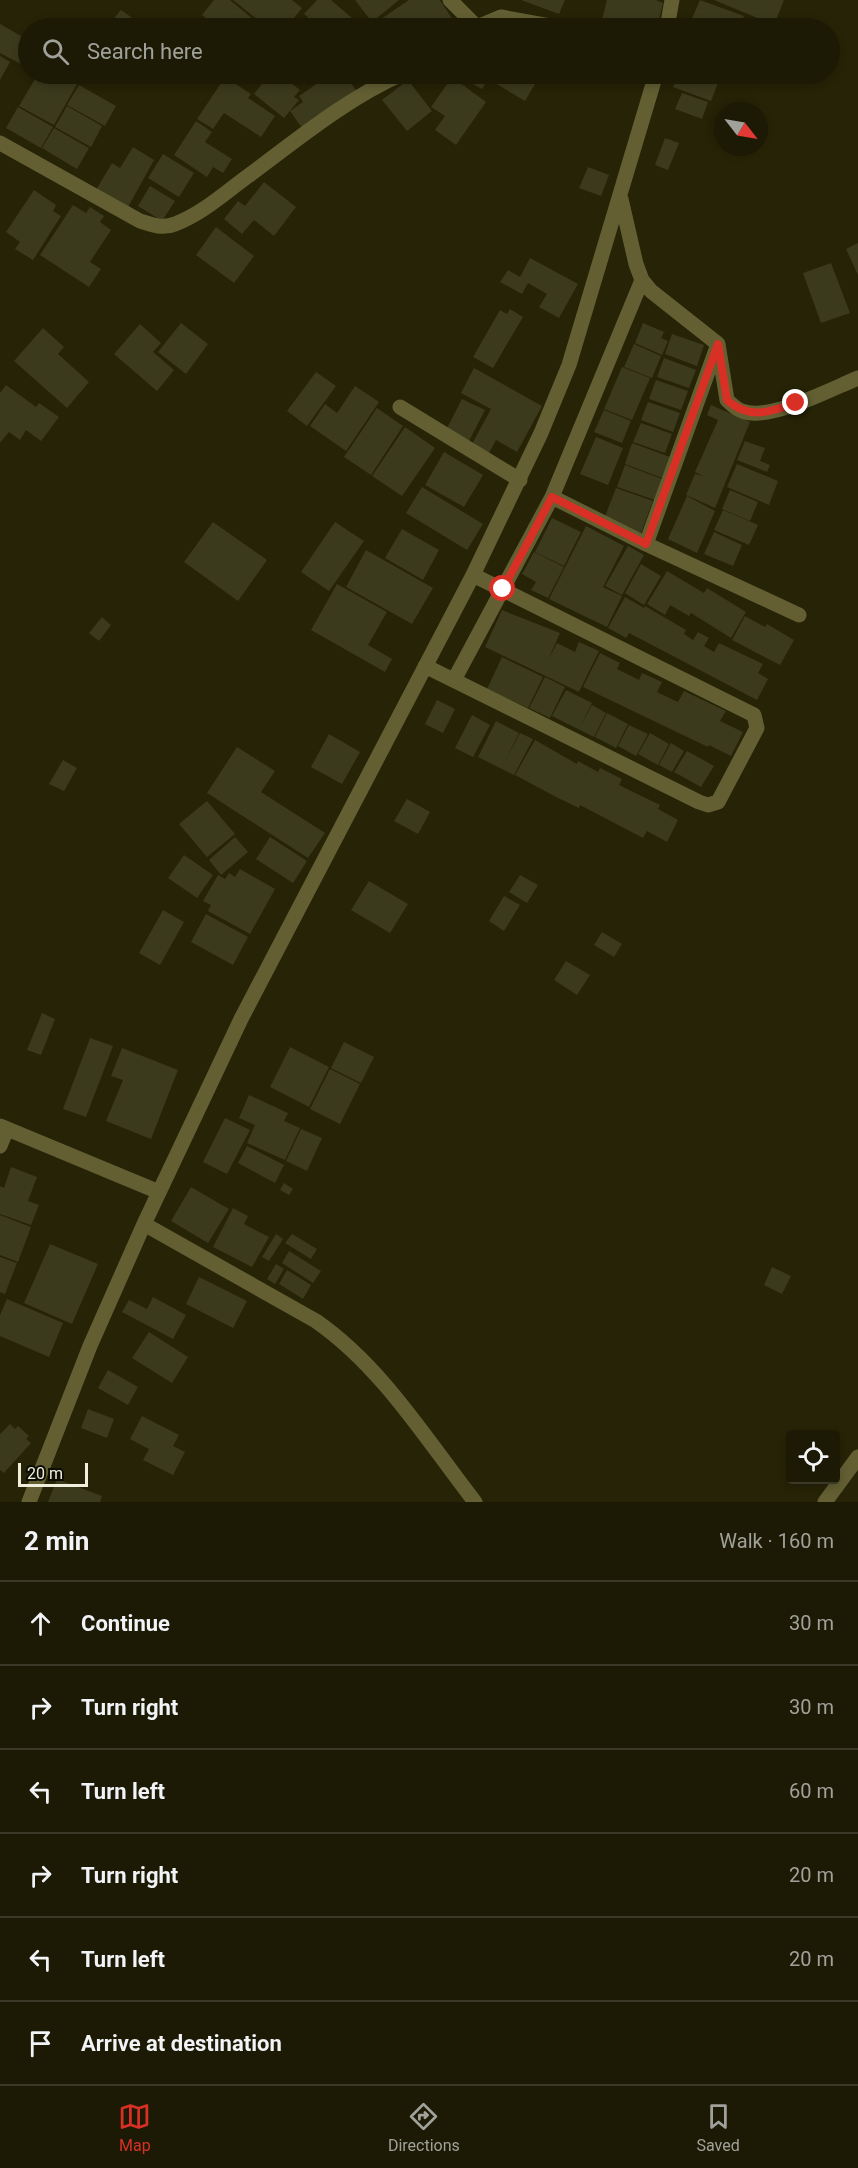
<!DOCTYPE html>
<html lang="en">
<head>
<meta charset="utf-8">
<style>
  :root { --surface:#1c1a04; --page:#292713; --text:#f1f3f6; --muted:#a0a19a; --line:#3a3826; --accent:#d93025 }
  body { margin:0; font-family:Roboto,sans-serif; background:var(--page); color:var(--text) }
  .controls { position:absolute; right:18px; bottom:18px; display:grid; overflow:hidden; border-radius:6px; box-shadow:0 3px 9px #0003 }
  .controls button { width:54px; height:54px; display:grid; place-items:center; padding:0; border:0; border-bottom:2px solid var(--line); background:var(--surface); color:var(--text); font:30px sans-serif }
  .compass { position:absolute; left:714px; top:102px; width:54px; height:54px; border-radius:50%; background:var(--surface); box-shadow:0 3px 9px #0003; rotate:121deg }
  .scale { position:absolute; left:18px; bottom:15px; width:70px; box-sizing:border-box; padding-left:6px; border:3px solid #f0efde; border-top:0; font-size:16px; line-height:21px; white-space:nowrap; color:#f0efde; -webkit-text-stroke:4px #0d0c03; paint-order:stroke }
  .stop { position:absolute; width:18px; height:18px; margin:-14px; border:4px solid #d93025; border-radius:50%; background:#fff }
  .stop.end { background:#d93025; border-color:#fff; box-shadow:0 2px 6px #0008 }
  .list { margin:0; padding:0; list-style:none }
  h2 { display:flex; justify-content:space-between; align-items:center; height:78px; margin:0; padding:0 24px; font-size:26px }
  h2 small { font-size:20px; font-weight:400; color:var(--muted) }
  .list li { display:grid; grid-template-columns:39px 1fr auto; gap:18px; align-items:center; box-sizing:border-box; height:84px; padding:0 24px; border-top:2px solid var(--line) }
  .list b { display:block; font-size:22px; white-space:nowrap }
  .list em { font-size:20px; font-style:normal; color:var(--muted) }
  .icon { flex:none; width:33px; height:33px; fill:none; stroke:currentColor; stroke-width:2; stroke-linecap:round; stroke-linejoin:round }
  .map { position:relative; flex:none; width:858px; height:1502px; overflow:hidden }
  .search { position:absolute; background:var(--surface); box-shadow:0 3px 9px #0003; left:18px; right:18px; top:18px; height:66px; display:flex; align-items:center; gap:15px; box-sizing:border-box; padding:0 21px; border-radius:33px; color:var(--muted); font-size:22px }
  .sheet { height:582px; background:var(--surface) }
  nav { display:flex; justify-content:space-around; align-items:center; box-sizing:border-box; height:84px; border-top:2px solid var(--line); background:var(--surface); font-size:16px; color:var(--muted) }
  nav a { display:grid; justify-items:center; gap:3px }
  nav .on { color:var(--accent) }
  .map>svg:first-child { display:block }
  .building { fill:#3c3a1d }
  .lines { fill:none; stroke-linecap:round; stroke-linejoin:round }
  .minor { stroke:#635f33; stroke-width:15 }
  .route { stroke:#d93025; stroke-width:8 }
</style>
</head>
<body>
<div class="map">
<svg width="858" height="1502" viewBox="0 0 858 1502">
  <rect width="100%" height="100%" fill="#262306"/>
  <!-- building -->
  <path class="building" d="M214 0H230L264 28H218L202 15Z
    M233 0H292L302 8 286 28H268Z
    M317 0H331L352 18 343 28H321L304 14Z
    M355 0H399L372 22Z
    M409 0H440L455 23 450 28H383L378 21Z
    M521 0H565L559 14Z
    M607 0H656L663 3 657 28H600Z
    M700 0 744 16 739 28H688Z
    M714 0H784L774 25Z
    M121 10 138 22 133 28H106Z
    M200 19 213 28H192Z
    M0 24 28 40V56L23 65 0 53Z
    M0 56 10 62 0 80Z
    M38 74H59L77 84 54 125 19 106Z
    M275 74H279L300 90 294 97 299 100 284 118 254 94 268 76 272 78Z
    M331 74H344L358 93 302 128 290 111 303 102 299 96Z
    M462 74H541L525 101 488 79 482 89 461 77Z
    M678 74H707L720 78 711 101 673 87Z
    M716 74H741L738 81Z
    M225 77 251 94 248 98 275 116 261 137 224 113 213 129 197 119Z
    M452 77 486 102 456 145 435 130 445 116 431 107Z
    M408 80 432 111 407 131 382 100Z
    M79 85 116 106 105 126 67 105Z
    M682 93 708 102 702 119 675 109Z
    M67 106 102 126 91 147 55 127Z
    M18 107 53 127 41 148 6 128Z
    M196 121 212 132 205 142 232 159 223 173 213 167 207 177 174 155Z
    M54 128 89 148 77 169 42 148Z
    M665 138 679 143 668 170 655 165Z
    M133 147 154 160 127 209 96 190 112 163 120 168Z
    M163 154 194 173 179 197 148 178Z
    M588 167 609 175 601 196 579 188Z
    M264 182 296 207 274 236 254 220 242 234 224 219 238 201 245 206Z
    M150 186 175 201 162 221 138 206Z
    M34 190 56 205 53 211 61 216 33 260 15 249 20 242 6 232Z
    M73 205 86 213 90 207 104 216 100 222 111 230 90 262 101 269 89 287 40 255Z
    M216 227 254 256 234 283 196 255Z
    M858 243V275L846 249Z
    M530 258 578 284 559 318 539 307 547 294 528 283 522 294 500 282 508 270 520 277Z
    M831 263 850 313 821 323 803 273Z
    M510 309 523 317 493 368 473 357 500 310 507 314Z
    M181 323 208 344 186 374 158 352Z
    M643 323 664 332 661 338 668 341 662 355 635 343Z
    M140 324 161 343 153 352 174 370 157 391 114 354Z
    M43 328 64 347 58 354 89 382 67 408 14 361Z
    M672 334 704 345 697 366 665 354Z
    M634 344 661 356 652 378 624 367Z
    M664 358 696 370 689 388 657 377Z
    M622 367 650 378 632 420 604 409Z
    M474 368 542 406 517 452 496 440 489 453 472 444 491 409 461 393Z
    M316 372 336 386 307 426 287 411Z
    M656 380 688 391 681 410 649 399Z
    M6 385 36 407 39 403 59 417 41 441 26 430 20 440 9 432 0 443V393Z
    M355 386 379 402 346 451 310 426 325 404 337 413Z
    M462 399 485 410 468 443 445 432Z
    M648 402 680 413 673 432 641 420Z
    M711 405 750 422 715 508 686 495 695 474 703 476 695 472 718 420 707 415Z
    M377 408 403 426 371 475 344 457Z
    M604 410 631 421 622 443 594 432Z
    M641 423 672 434 665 453 633 442Z
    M405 427 435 448 402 496 372 476Z
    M596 437 623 448 608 485 580 474Z
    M745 441 765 448 760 461 770 465 767 472 737 460Z
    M632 443 670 457 662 478 625 464Z
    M444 452 483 475 464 507 425 485Z
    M737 464 778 481 769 505 727 487Z
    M625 465 662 479 655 500 617 487Z
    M422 487 483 524 467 550 406 513Z
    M616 488 653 501 641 533 604 519Z
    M730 490 758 502 750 521 722 509Z
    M687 496 715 511 697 553 668 539Z
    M723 510 758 525 749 545 714 530Z
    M552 518 581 532 564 566 535 552Z
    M213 522 267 560 238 601 184 562Z
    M335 522 364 541 329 591 301 572Z
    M586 526 624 546 603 587 622 596 607 627 549 599Z
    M402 529 439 550 423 580 385 558Z
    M714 532 742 545 733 566 704 554Z
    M628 546 644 555 622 595 605 586Z
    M366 550 433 588 412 624 346 587Z
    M534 552 564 567 548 598 531 590 536 582 522 574Z
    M641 564 661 576 644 605 625 593Z
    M667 571 704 593 707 588 746 612 731 638 691 613 689 616 670 605 665 615 647 604Z
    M337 584 387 612 368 645 392 659 385 672 311 630Z
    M625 597 644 608 645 606 686 630 684 634 693 640 698 632 709 638 704 646 714 652 719 643 763 664 758 673 768 679 757 700 629 633 626 638 608 628Z
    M502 610 560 633 548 660 557 643 575 652 579 642 599 651 579 692 485 647Z
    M745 616 765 627 767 624 794 640 780 665 732 640Z
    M102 617 111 625 99 641 89 633Z
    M600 653 620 663 617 669 639 680 642 673 662 682 657 692 678 702 684 691 726 711 720 721 743 732 731 756 709 745 714 734 708 747 583 687Z
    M502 657 543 677 528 708 487 689Z
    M545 677 565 687 550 718 529 708Z
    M566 690 592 703 580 727 592 705 606 713 594 737 552 716Z
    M437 700 455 709 443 733 425 724Z
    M607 713 628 724 616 748 595 737Z
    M472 715 490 725 473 757 455 748Z
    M496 721 519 733 503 765 520 733 533 739 514 775 478 757Z
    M629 725 648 734 636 756 618 746Z
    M650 733 669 744 658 765 638 754Z
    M329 734 360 752 342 784 311 767Z
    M535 740 577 764 578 761 598 772 600 768 622 779 619 785 660 805 658 809 678 820 667 842 647 831 643 838 580 805 579 808 558 798 515 775Z
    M671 743 684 751 672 772 659 765Z
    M237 747 275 771 261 792 325 833 308 858 207 793Z
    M687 751 714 766 701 787 674 772Z
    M63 760 77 768 64 791 49 784Z
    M407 799 430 812 418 834 394 821Z
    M207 801 235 834 207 857 179 824Z
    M235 837 248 852 221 875 209 860Z
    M270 837 307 861 293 883 256 859Z
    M184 855 213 875 197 898 168 878Z
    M240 869 275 889 250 934 208 911 211 905 203 901 218 875 225 879 229 873 235 877Z
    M520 875 538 885 527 903 509 892Z
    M369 881 408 904 390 933 351 910Z
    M504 896 520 905 504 931 489 921Z
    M163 910 184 922 160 965 139 953Z
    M206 914 248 937 233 965 191 942Z
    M602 932 622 944 614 957 594 945Z
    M566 961 590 975 577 995 554 980Z
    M42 1013 55 1019 41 1055 27 1050Z
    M90 1038 113 1046 86 1117 63 1109Z
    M344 1042 374 1057 361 1083 331 1068Z
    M290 1047 329 1067 309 1107 270 1087Z
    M122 1048 178 1070 151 1139 106 1121 123 1080 111 1076Z
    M330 1069 360 1084 340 1124 310 1109Z
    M249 1095 288 1113 284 1121 300 1128 285 1160 247 1143 255 1125 239 1118Z
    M225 1118 250 1130 227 1174 203 1162Z
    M301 1129 322 1138 307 1171 286 1161Z
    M247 1146 284 1165 275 1183 238 1163Z
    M11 1167 37 1177 28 1201 39 1205 31 1225 0 1214V1186L4 1188Z
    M284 1183 293 1189 289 1195 280 1190Z
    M191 1187 229 1209 208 1243 171 1221Z
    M233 1208 248 1216 244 1224 269 1237 252 1267 213 1247Z
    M0 1215 31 1227 18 1262 0 1255Z
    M276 1234 283 1239 269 1261 262 1257Z
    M292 1234 317 1249 311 1259 285 1243Z
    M50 1244 98 1264 72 1324 24 1303Z
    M289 1251 321 1271 313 1283 282 1263Z
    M0 1257 17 1263 5 1294 0 1292Z
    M276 1264 284 1269 275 1284 267 1279Z
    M772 1267 791 1276 782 1294 764 1285Z
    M287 1270 311 1285 303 1299 279 1284Z
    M199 1277 247 1301 233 1328 186 1304Z
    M153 1297 186 1315 173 1339 122 1312 129 1300 147 1309Z
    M7 1299 63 1323 49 1357 0 1336V1315Z
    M149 1332 188 1357 172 1383 132 1358Z
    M108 1370 138 1387 128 1405 98 1388Z
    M88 1409 114 1419 107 1438 81 1428Z
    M142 1416 179 1435 173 1446 185 1452 173 1475 143 1460 149 1449 130 1439Z
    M10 1424 15 1429 18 1426 29 1436 26 1439 31 1443 4 1473 0 1470V1434Z
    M57 1479 102 1496 100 1502H48Z"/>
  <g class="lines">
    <!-- minor -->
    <path class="minor" d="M450 0 477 27
      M475 28 501 17 561 28
      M667 28 672 0
      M0 143 140 221C152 225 163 229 175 224 202 214 226 192 248 176 298 139 346 99 402 74
      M621 199 636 264 642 280 651 291 718 344 727 400C731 404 736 409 742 411 769 422 831 389 858 378
      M400 407 520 480
      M552 497 646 544 717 347
      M646 544 799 615
      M425 666 699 802 708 805 718 802 757 728 754 715 473 575
      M454 680 552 497 642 280
      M0 1126 159 1192
      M0 1146 7 1129
      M144 1224 316 1321C382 1367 426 1439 475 1502
      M29 1502 90 1346 144 1224 241 1019 473 575 541 433 569 365 656 74
      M825 1502 858 1457"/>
  </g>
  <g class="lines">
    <!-- route -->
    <path class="route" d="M503 589 552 497 646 544 718 344 727 400C749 420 771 412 796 403"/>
  </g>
</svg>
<div class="controls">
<button><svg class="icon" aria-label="locate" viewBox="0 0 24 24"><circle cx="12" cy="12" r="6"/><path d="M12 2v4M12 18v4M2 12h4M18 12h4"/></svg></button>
</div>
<svg class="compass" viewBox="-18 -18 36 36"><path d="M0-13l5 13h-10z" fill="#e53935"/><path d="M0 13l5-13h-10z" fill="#a0a19a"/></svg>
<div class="scale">20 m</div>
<div class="stop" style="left:503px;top:589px"></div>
<div class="stop end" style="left:796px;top:403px"></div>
<div class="search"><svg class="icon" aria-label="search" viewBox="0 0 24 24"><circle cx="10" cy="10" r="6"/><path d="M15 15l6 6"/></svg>Search here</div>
</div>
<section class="sheet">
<h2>2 min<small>Walk · 160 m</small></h2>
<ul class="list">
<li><svg class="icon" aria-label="ahead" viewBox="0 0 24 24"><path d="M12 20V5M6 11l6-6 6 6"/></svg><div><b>Continue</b></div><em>30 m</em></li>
<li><svg class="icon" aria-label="right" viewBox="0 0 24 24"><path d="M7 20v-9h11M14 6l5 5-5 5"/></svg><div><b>Turn right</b></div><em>30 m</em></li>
<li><svg class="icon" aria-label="left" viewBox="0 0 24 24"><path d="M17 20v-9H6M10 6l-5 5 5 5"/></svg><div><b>Turn left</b></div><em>60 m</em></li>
<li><svg class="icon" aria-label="right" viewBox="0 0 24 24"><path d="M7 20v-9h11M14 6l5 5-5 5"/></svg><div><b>Turn right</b></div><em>20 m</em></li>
<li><svg class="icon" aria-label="left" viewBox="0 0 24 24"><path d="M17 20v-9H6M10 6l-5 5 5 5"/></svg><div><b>Turn left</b></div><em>20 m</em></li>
<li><svg class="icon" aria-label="arrive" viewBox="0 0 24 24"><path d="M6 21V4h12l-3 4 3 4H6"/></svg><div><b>Arrive at destination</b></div></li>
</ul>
</section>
<nav>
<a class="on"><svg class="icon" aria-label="map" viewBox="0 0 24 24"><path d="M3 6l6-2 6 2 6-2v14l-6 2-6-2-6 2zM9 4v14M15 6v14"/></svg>Map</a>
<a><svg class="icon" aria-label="directions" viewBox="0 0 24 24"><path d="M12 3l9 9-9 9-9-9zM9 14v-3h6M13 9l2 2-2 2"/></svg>Directions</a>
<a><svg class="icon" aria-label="saved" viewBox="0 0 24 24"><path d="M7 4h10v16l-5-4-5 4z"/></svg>Saved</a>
</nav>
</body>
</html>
